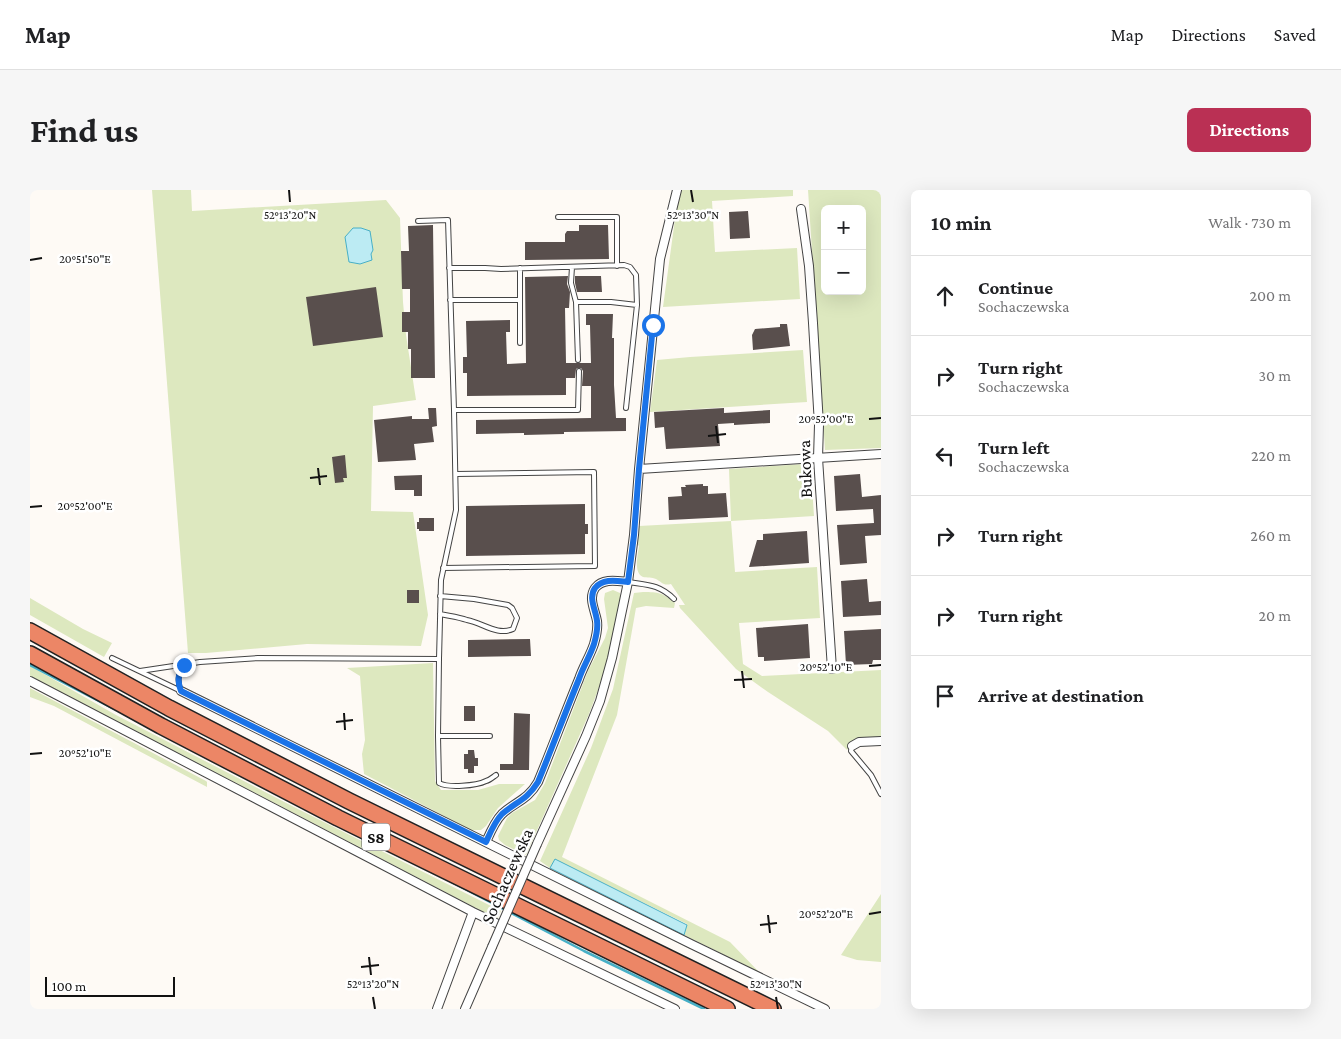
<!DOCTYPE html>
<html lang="en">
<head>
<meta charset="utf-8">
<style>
  :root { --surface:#fff; --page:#f6f6f6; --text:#202124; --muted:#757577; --line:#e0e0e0; --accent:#ba3054 }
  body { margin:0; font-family:"Crimson Pro",serif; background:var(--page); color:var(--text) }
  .controls { position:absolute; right:15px; top:15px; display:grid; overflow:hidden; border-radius:8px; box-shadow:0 5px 20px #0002 }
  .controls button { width:45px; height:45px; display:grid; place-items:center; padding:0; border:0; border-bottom:1px solid var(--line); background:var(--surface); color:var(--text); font:25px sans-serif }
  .scale { position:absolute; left:15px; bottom:12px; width:130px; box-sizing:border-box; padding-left:5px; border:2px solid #111; border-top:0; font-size:14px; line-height:18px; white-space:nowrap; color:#111; -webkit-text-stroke:4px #fff; paint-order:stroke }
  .stop { position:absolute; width:15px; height:15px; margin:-11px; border:4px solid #1a73e8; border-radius:50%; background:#fff }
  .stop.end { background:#1a73e8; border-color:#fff; box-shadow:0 1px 5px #0008 }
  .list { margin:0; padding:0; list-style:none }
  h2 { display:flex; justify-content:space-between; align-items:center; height:65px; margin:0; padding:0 20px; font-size:21px }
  h2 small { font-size:16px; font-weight:400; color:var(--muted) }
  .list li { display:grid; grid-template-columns:32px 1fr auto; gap:15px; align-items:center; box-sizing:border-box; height:80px; padding:0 20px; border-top:1px solid var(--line) }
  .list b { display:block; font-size:19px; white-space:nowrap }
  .list p { margin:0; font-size:16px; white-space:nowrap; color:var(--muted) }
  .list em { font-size:16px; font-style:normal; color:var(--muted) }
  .icon { flex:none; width:28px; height:28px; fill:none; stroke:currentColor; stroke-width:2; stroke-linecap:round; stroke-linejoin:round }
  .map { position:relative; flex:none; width:851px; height:819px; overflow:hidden; border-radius:8px }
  header { display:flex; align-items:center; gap:30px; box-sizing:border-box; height:70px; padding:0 25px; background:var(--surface); border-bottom:1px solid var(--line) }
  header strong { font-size:24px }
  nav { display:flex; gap:28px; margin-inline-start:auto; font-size:18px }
  .intro { display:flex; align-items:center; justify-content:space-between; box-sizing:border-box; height:120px; padding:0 30px }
  h1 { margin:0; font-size:35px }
  .button { padding:12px 22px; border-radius:8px; background:var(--accent); color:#fff; font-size:18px; font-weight:700 }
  main { display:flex; gap:30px; padding:0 30px }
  aside { flex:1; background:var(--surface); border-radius:8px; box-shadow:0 5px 20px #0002 }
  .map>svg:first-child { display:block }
  .green { fill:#dde8bf; fill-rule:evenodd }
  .water { fill:#bcebf3; stroke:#47afc6 }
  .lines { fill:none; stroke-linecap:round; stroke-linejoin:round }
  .stream { stroke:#47afc6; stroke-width:2.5 }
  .building { fill:#594f4d }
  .lane-casing { stroke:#444; stroke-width:6 }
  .street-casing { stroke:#444; stroke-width:10 }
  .highway-casing { stroke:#222; stroke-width:18 }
  .lane { stroke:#fff; stroke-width:4 }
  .street { stroke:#fff; stroke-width:8 }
  .highway { stroke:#ec8666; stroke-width:15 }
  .street-bridge-casing { stroke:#444; stroke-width:10; stroke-linecap:butt }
  .street-bridge { stroke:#fff; stroke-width:8 }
  .route { stroke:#1a73e8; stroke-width:6 }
  .ticks { fill:none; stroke:#111; stroke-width:2 }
  .labels { text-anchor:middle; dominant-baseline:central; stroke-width:5; stroke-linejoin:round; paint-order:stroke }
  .shield { fill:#fff; stroke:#585858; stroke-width:1 }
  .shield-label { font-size:16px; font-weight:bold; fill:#111 }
  .street-label { font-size:18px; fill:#111; stroke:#fff }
  .ticks-label { font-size:12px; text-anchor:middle; fill:#111; stroke:#fff; stroke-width:5; stroke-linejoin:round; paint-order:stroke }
</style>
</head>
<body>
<header>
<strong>Map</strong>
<nav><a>Map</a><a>Directions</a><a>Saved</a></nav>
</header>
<div class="intro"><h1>Find us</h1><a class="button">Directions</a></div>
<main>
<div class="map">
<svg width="851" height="819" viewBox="0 0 851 819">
  <rect width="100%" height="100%" fill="#fefaf5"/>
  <!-- green -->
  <path class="green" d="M122 0H161L162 21 356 10 370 28 373 112 376 145 386 210 343 216 341 321 383 322 398 425 391 456 277 454 176 463H158Z
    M649 0H763V6L682 11 685 62 767 58 770 109 633 117Z
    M778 0H851V258L795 260ZM795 19H832V101H795Z
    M773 160 777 212 620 222 627 170 660 167Z
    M774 274 781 280 784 326 701 331 705 382 787 377 790 428 709 433 713 474 732 486 851 480V549L824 550 817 560 798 541 738 502 706 479 650 418 649 415H655L641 394C633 396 632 392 626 389 622 387 617 388 613 387 603 383 608 364 609 356L608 355 609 336 701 331 699 279Z
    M583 400 590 403 591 418 574 484 559 524 496 665 475 655 469 650 468 646 477 628 482 623 505 610 515 593 558 481 575 448 578 438 574 409 575 403Z
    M613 402C629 402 633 403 645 413L644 418 616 416 606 418 587 525 532 667 700 752 729 782 654 745 657 734 526 670 520 678 510 671 561 558 583 499 604 403Z
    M0 408 53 439 82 453 74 467 0 425Z
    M403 473 405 591 411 600H448L469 594H495L468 618 456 636 451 640H441L334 584 332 564 335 550 330 486 317 478Z
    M0 476 86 525 264 617 471 721 467 729 0 486Z
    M0 498 176 591 177 592V597L24 516 0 507Z
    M851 704V772L827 770 811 765Z"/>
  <!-- water -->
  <path class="water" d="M323 38H331L340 41 343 60 341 64 342 70 330 74 319 72 315 47Z
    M525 669 657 735 654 745 520 678Z"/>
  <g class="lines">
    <!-- stream -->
    <path class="stream" d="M0 475 84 519
      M412 687 554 761 674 819"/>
  </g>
  <!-- building -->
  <path class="building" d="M718 21 720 48 700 49 699 22Z
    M403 35 405 188H381V159H378V142H372V122H380V99H372L371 61H379L378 36Z
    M549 35H578L579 69 495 70V52H535V44L537 41H549Z
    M538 86 537 94 540 102 539 118H535L536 173H561L560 135H556V124H583L582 148H584V195L586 228H596V241L534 242V244L494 245V243L446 244V230L561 228V196H552L553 181 551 178H548L546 179 545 188H536V205L437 206V183H433V167H437L436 131 480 130V142H476L477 174 496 173 495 87Z
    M545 86H571L572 102H547L545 93Z
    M346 97 353 147 283 156 276 107Z
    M750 134H757L760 156 723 160 722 145 725 139 750 137Z
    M398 218H406L407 236 402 237 404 252 384 254 386 270 348 272 344 230 382 226V229H399Z
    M694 218V223L740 220V233L704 235V233L688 234 690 256 636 259 634 237 625 238 624 222Z
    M315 265 317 288H313L314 292 305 293 302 267Z
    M830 284 832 307 851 305V345L835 346 837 373 810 375 807 335 844 333 843 319 806 321 804 286Z
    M392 285V306H384V300H365L364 286Z
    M673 294V296H678V304L696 303 698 327 639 330 638 307 652 306 651 297H656L655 295Z
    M555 314V334H558V344H555V364L436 366V316Z
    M389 328H404V341H389V339H387V332H389Z
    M777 341 779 373 719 377 727 350H733V344Z
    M837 389 839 412 851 411V425L813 427 811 391Z
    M377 400H389V413H377Z
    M778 434 780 468 734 471V467H728L726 438Z
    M851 439V470H843L842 474 816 475 814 441Z
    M500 449 501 466 438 467V450Z
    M434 516H445V531H434Z
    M484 523 500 524 499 580H470V574H483Z
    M438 560H444L445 568H448V576H444V583H438V579H434V564H438Z"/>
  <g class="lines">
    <!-- lane casing -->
    <g class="lane-casing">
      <path id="lane" d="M528 27H587V76
        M542 77 541 93 546 112
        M419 78H455L471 79 594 75 600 77 606 85 607 115 596 218
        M490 78V153
        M420 110H490
        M548 170 546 112H581L607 115
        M424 220H548L549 181
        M413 378 565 376 564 282 426 284
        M598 392C617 395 629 394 644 409
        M410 424C419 426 428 427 437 430 453 433 467 446 483 439L487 428 482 418 478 415 444 409 410 406
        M82 468 151 501
        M409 469 408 546 409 593C418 598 446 596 456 591 460 590 463 587 466 585
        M110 481 170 472 228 468 409 469 411 390 426 320 424 220 418 30 388 31
        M151 501C147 491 148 484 154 475
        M408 546H460
        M822 556 821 561 841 585 851 604"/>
    </g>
    <!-- street casing -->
    <g class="street-casing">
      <path id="street" d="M771 19 779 76 783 133 789 235 788 268 802 479
        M609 279 851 264
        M0 491 443 722 645 819
        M151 501 661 754 795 819
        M822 556 829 552 851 551
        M456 652C460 643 465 631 472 624 486 611 497 611 508 592 522 558 535 523 549 489 553 477 560 466 564 454 566 447 568 438 567 431 565 420 558 408 565 398 573 388 587 391 598 392
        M507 654 556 546 570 511 582 468 598 392 604 345 609 279 630 69 647 0
        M407 819 443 722
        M435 819 462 757"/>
    </g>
    <!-- highway casing -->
    <g class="highway-casing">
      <path id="highway" d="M0 441 139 518 319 611 743 819
        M0 464 131 536 308 628 697 819"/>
    </g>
    <!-- lane -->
    <use href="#lane" class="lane"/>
    <!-- street -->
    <use href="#street" class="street"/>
    <!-- highway -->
    <use href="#highway" class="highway"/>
    <!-- street-bridge casing -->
    <g class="street-bridge-casing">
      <path id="street-bridge" d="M462 757 507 654"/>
    </g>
    <!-- street-bridge -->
    <use href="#street-bridge" class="street-bridge"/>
  </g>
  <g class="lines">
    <!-- route -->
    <path class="route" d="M154 475C148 484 147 491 151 501L456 652C460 643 465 631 472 624 486 612 497 610 508 592 522 558 535 523 549 489 553 477 560 466 564 454 566 447 568 438 567 431 566 420 558 408 565 398 573 388 587 391 598 392L604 345 609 279 623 135"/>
  </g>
  <!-- ticks -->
  <path class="ticks" d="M259 0 260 12M661 0 663 12M0 70 12 68M839 229 851 228M686 236 688 253M678 246 696 244M288 278 290 295M280 288 297 286M0 317 12 316M839 476 851 475M712 481 714 498M704 490 722 489M314 523 315 540M306 532 323 530M0 564 12 563M839 724 851 722M738 725 740 743M730 735 747 733M339 767 341 785M331 777 349 775M343 807 345 819M746 807 748 819"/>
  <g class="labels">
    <!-- shield labels -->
    <rect class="shield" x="332" y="633.5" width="28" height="27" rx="4"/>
    <g class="shield-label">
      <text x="346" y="647">S8</text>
    </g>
    <!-- street labels -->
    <g class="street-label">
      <text transform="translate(775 279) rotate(-92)">Bukowa</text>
      <text transform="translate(477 686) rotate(-66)">Sochaczewska</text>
    </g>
  </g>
  <g class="ticks-label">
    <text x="260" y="29">52°13'20"N</text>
    <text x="663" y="29">52°13'30"N</text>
    <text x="55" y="73">20°51'50"E</text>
    <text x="796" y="233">20°52'00"E</text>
    <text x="55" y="320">20°52'00"E</text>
    <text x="796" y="481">20°52'10"E</text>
    <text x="55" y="567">20°52'10"E</text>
    <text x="796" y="728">20°52'20"E</text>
    <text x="343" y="798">52°13'20"N</text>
    <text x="746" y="798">52°13'30"N</text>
  </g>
</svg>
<div class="controls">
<button>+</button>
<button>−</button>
</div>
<div class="scale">100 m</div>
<div class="stop" style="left:623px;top:135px"></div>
<div class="stop end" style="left:154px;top:475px"></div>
</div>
<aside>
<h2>10 min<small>Walk · 730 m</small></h2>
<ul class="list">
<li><svg class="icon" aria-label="ahead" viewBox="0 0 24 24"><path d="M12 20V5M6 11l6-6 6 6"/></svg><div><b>Continue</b><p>Sochaczewska</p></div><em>200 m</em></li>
<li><svg class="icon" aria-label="right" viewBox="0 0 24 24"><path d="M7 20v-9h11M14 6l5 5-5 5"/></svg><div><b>Turn right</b><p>Sochaczewska</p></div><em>30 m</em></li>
<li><svg class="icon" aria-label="left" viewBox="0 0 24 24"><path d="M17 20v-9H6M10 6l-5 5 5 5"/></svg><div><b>Turn left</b><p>Sochaczewska</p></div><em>220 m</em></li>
<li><svg class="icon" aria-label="right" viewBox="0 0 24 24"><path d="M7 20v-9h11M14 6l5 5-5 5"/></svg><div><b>Turn right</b></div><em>260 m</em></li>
<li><svg class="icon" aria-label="right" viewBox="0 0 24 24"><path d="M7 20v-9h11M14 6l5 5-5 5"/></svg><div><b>Turn right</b></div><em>20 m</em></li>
<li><svg class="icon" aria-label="arrive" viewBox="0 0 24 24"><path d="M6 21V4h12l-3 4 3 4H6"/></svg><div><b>Arrive at destination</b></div></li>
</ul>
</aside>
</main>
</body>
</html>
